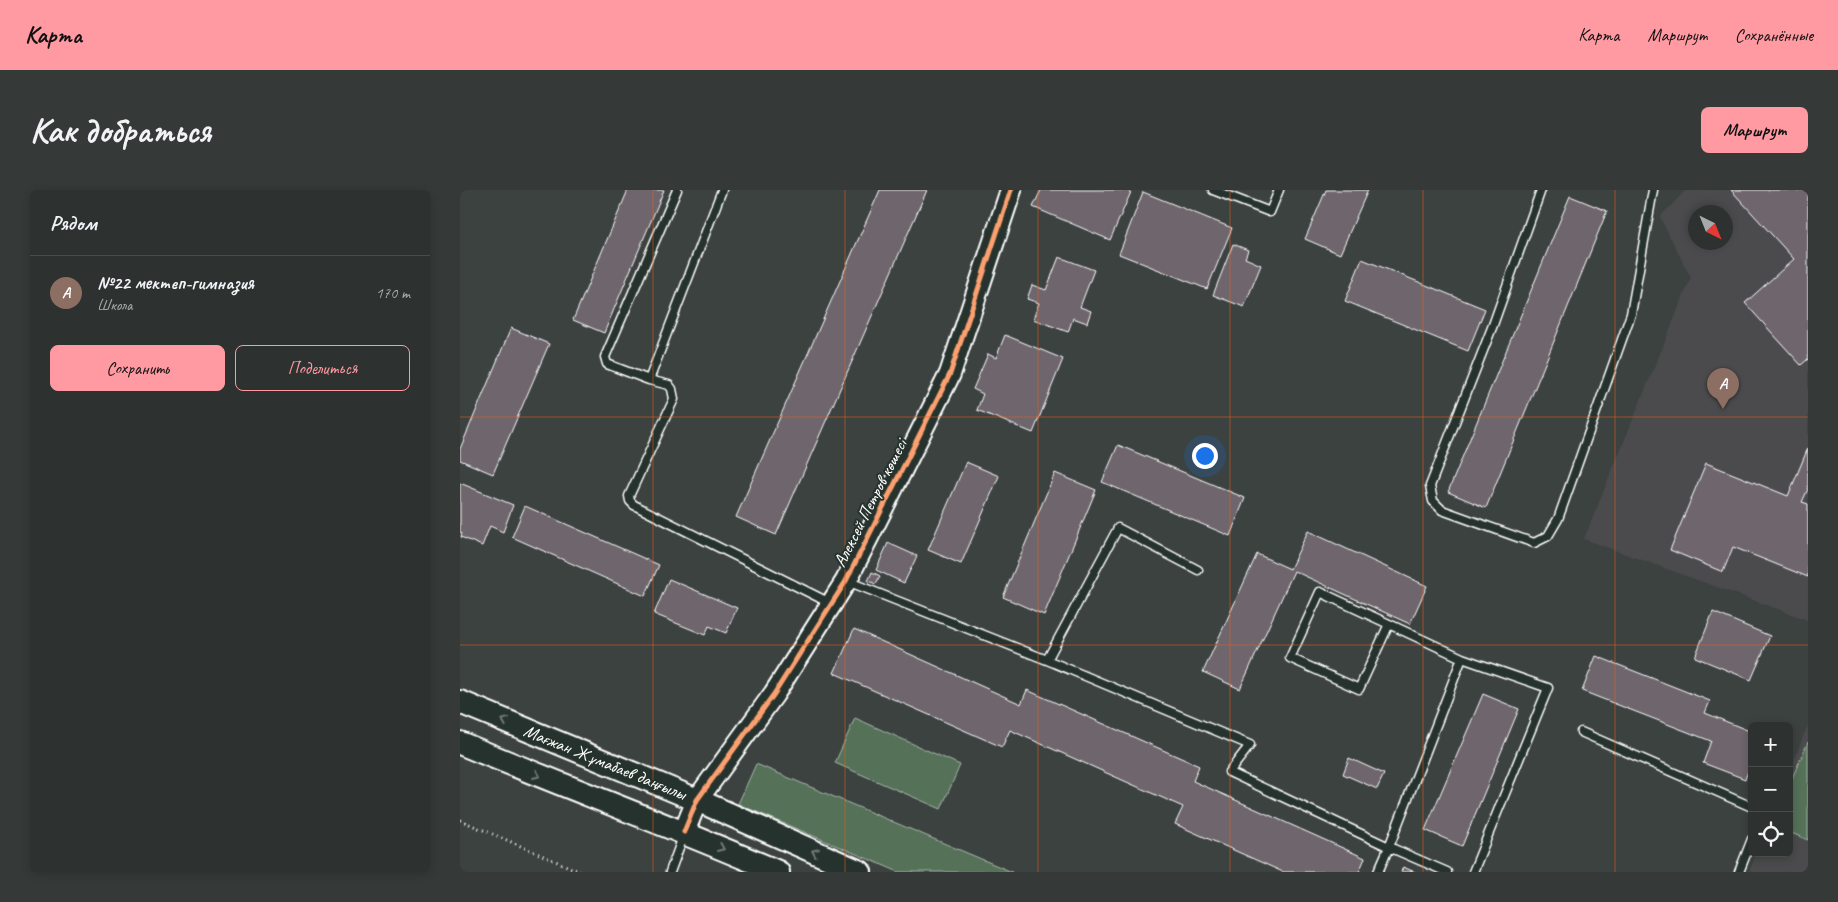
<!DOCTYPE html>
<html lang="ru">
<head>
<meta charset="utf-8">
<style>
  :root { --surface:#2d3230; --page:#353a38; --text:#f1f3f6; --muted:#a7aaab; --line:#484d4c; --accent:#ff9aa2 }
  body { margin:0; font-family:Caveat,sans-serif; background:var(--page); color:var(--text) }
  .controls { position:absolute; right:15px; bottom:15px; display:grid; overflow:hidden; border-radius:8px; box-shadow:0 2px 8px #0003 }
  .controls button { width:45px; height:45px; display:grid; place-items:center; padding:0; border:0; border-bottom:1px solid var(--line); background:var(--surface); color:var(--text); font:25px sans-serif }
  .compass { position:absolute; left:1228px; top:15px; width:45px; height:45px; border-radius:50%; background:var(--surface); box-shadow:0 2px 8px #0003; rotate:137deg }
  .you { position:absolute; left:744px; top:265px; width:18px; height:18px; margin:-12px; border:4px solid #fff; border-radius:50%; background:#1a73e8; box-shadow:0 0 0 8px #1a73e833 }
  .badge { display:grid; place-items:center; width:32px; height:32px; border-radius:50%; background:var(--accent); color:#fff; font-size:16px; font-weight:700 }
  .pin { position:absolute; translate:-50% -41px; filter:drop-shadow(0 1px 2px #0008) }
  .pin::after { content:''; position:absolute; top:26px; width:18px; height:15px; background:inherit; clip-path:polygon(0 0,100% 0,50% 100%) }
  .list { margin:0; padding:0; list-style:none }
  h2 { display:flex; justify-content:space-between; align-items:center; height:65px; margin:0; padding:0 20px; font-size:21px }
  h2 small { font-size:16px; font-weight:400; color:var(--muted) }
  .list li { display:grid; grid-template-columns:32px 1fr auto; gap:15px; align-items:center; box-sizing:border-box; height:75px; padding:0 20px; border-top:1px solid var(--line) }
  .list b { display:block; font-size:19px; white-space:nowrap }
  .list p { margin:0; font-size:16px; white-space:nowrap; color:var(--muted) }
  .list em { font-size:16px; font-style:normal; color:var(--muted) }
  .actions { display:flex; gap:10px; padding:15px 20px }
  .actions a { flex:1; padding:11px 0; border:1px solid var(--accent); border-radius:8px; text-align:center; font-size:18px; color:var(--accent) }
  .actions .main { background:var(--accent); color:#111 }
  .icon { flex:none; width:28px; height:28px; fill:none; stroke:currentColor; stroke-width:2; stroke-linecap:round; stroke-linejoin:round }
  .map { position:relative; flex:none; width:1348px; height:682px; overflow:hidden; border-radius:8px }
  header { display:flex; align-items:center; gap:30px; box-sizing:border-box; height:70px; padding:0 25px; background:var(--accent); color:#111 }
  header strong { font-size:24px }
  nav { display:flex; gap:28px; margin-inline-start:auto; font-size:18px }
  .intro { display:flex; align-items:center; justify-content:space-between; box-sizing:border-box; height:120px; padding:0 30px }
  h1 { margin:0; font-size:35px }
  .button { padding:12px 22px; border-radius:8px; background:var(--accent); color:#111; font-size:18px; font-weight:700 }
  main { display:flex; gap:30px; padding:0 30px }
  aside { flex:1; background:var(--surface); border-radius:8px; box-shadow:0 2px 8px #0003 }
  .map>svg:first-child { display:block }
  .built { fill:#4b4c4e; fill-rule:evenodd }
  .green { fill:#547159; stroke:#aab8ac }
  .building { fill:#6e656d; stroke:#fff }
  .lines { fill:none; stroke-linecap:round; stroke-linejoin:round }
  .service-casing { stroke:#fff; stroke-width:11 }
  .tertiary-casing { stroke:#fff; stroke-width:24 }
  .secondary-casing { stroke:#fff; stroke-width:26 }
  .path { stroke:#fff; stroke-width:3; stroke-dasharray:1 4; stroke-linecap:butt }
  .service { stroke:#26332d; stroke-width:8 }
  .tertiary { stroke:#26332d; stroke-width:20 }
  .secondary { stroke:#26332d; stroke-width:22 }
  .cycleway-casing { stroke:#26332d; stroke-width:8 }
  .cycleway { stroke:#fca06f; stroke-width:5 }
  .oneway { stroke:#727a76 }
  .grid { fill:none; stroke:#e96118; stroke-width:1; stroke-opacity:0.55 }
  .labels { text-anchor:middle; dominant-baseline:central; stroke-width:4; stroke-linejoin:round; paint-order:stroke }
  .street-label { font-size:18px; fill:#fff; stroke:#26332d }
</style>
</head>
<body>
<header>
<strong>Карта</strong>
<nav><a>Карта</a><a>Маршрут</a><a>Сохранённые</a></nav>
</header>
<div class="intro"><h1>Как добраться</h1><a class="button">Маршрут</a></div>
<main>
<aside>
<h2>Рядом<small></small></h2>
<ul class="list">
<li><span class="badge" style="background:#8d6e63">A</span><div><b>№22 мектеп-гимназия</b><p>Школа</p></div><em>170 m</em></li>
</ul>
<div class="actions"><a class="main">Сохранить</a><a>Поделиться</a></div>
</aside>
<div class="map">
<svg width="1348" height="682" viewBox="0 0 1348 682">
  <rect width="100%" height="100%" fill="#3c4240"/>
  <filter id="ink" filterUnits="userSpaceOnUse"><feTurbulence type="fractalNoise" baseFrequency=".02" numOctaves="2"/><feDisplacementMap in="SourceGraphic" scale="10" xChannelSelector="R" yChannelSelector="G"/><feConvolveMatrix kernelMatrix="1 2 1 2 8 2 1 2 1" color-interpolation-filters="sRGB"/></filter>
  <g filter="url(#ink)">
    <!-- built -->
    <path class="built" d="M1226 0H1348V430L1124 349 1231 88 1200 27ZM1236 22H1266V52H1236Z
      M1348 535V682H1289L1297 663H1329V582Z"/>
    <!-- green -->
    <path class="green" d="M395 528 500 575 481 619 375 573Z
      M1348 552V650L1329 642V595Z
      M296 574 552 682H439L278 614Z"/>
    <!-- building -->
    <path class="building" d="M168 0H204L144 143 113 130Z
      M420 0H467L316 345 276 327Z
      M581 0H667L671 2 650 50 573 17Z
      M866 0H908L880 64 845 49Z
      M1271 0H1336L1338 2 1339 0H1348V169L1341 175 1285 113 1334 69Z
      M683 2 772 38 747 99 659 64Z
      M1110 6 1147 21 1026 318 988 302Z
      M773 54 788 60 785 68 801 75 784 117 753 105Z
      M599 67 634 80 620 117 631 121 627 133 613 128 608 142 573 129 579 113 567 109 572 95 586 100Z
      M902 69 1025 119 1008 161 885 111Z
      M51 138 89 154 33 284 0 270V259Z
      M545 145 603 169 573 243 517 220 523 204 513 199 528 164 536 168Z
      M658 255 785 308 770 346 642 292Z
      M1348 258V299L1342 312 1348 314V387L1273 357 1263 382 1210 360 1246 273 1328 306Z
      M506 272 539 286 501 374 468 360Z
      M595 283 636 300 584 425 543 407Z
      M0 293 53 315 43 342 30 336 22 356 1 347 2 343 0 342Z
      M65 316 199 375 185 406 52 347Z
      M848 341 967 396 950 434 834 381 780 499 743 482 797 364 830 379Z
      M428 353 457 366 444 393 416 380Z
      M412 382 420 386 416 394 408 391Z
      M209 389 277 418 266 443 249 436 245 445 194 424Z
      M1253 422 1310 446 1291 490 1235 467Z
      M394 439 561 514 567 500 739 576 733 591 905 668 899 682H823L715 634 723 617 550 540 542 557 374 483Z
      M1136 466 1250 511 1245 523 1292 542V572L1285 589 1243 573 1251 551 1122 501Z
      M1023 504 1059 519 1002 656 965 640Z
      M889 568 924 584 917 599 883 584Z
      M943 677 955 682H941Z"/>
    <g class="lines">
      <!-- service casing -->
      <g class="service-casing">
        <path id="service" d="M217 0 145 167 147 174 189 190 209 195 212 199 214 209 169 306 170 311 174 315 370 413
          M753 0 810 22 819 0
          M1081 0 1033 135 970 296 973 311 982 320 1074 353 1088 346 1098 329 1171 124 1193 0
          M189 190 262 0
          M387 391 587 470 790 555 769 582 929 657 987 682
          M929 434 899 499 830 468 860 402 1002 468 1088 498 1013 682
          M587 470 658 338 738 380
          M1121 542 1292 617
          M210 682 224 644
          M918 682 929 657 1002 468
          M1279 682 1292 649"/>
      </g>
      <!-- tertiary casing -->
      <g class="tertiary-casing">
        <path id="tertiary" d="M224 642 237 610 314 504 386 391 490 184 551 0"/>
      </g>
      <!-- secondary casing -->
      <g class="secondary-casing">
        <path id="secondary" d="M0 512 237 610 400 682
          M0 553C106 597 213 637 318 682"/>
      </g>
      <!-- path -->
      <path class="path" d="M0 630 121 682"/>
      <!-- service -->
      <use href="#service" class="service"/>
      <!-- tertiary -->
      <use href="#tertiary" class="tertiary"/>
      <!-- secondary -->
      <use href="#secondary" class="secondary"/>
      <!-- cycleway casing -->
      <g class="cycleway-casing">
        <path id="cycleway" d="M224 642 237 610 314 504 386 391 490 184 551 0"/>
      </g>
      <!-- cycleway -->
      <use href="#cycleway" class="cycleway"/>
    </g>
    <!-- one-way arrows -->
    <defs><path id="oneway-chevron" d="M-2-3.5L2.5 0L-2 3.5" fill="none" stroke-width="1.6" stroke-linecap="round" stroke-linejoin="round" transform="scale(1.25)"/></defs>
    <g class="oneway">
      <use href="#oneway-chevron" transform="translate(45 531) rotate(-158)"/>
      <use href="#oneway-chevron" transform="translate(77 585) rotate(23)"/>
      <use href="#oneway-chevron" transform="translate(261 658) rotate(23)"/>
      <use href="#oneway-chevron" transform="translate(355 662) rotate(-156)"/>
    </g>
  </g>
  <!-- grid -->
  <path class="grid" d="M193 0V682M385 0V682M578 0V682M770 0V682M963 0V682M1155 0V682M0 227H1348M0 455H1348"/>
  <g class="labels">
    <!-- street labels -->
    <g class="street-label">
      <text transform="translate(410 313) rotate(-63)">Алексей Петров көшесі</text>
      <text transform="translate(145 572) rotate(22)">Мағжан Жұмабаев даңғылы</text>
    </g>
  </g>
</svg>
<div class="controls">
<button>+</button>
<button>−</button>
<button><svg class="icon" aria-label="locate" viewBox="0 0 24 24"><circle cx="12" cy="12" r="6"/><path d="M12 2v4M12 18v4M2 12h4M18 12h4"/></svg></button>
</div>
<svg class="compass" viewBox="-18 -18 36 36"><path d="M0-13l5 13h-10z" fill="#e53935"/><path d="M0 13l5-13h-10z" fill="#a7aaab"/></svg>
<div class="you"></div>
<div class="pin badge" style="left:1263px;top:219px;background:#8d6e63">A</div>
</div>
</main>
</body>
</html>
